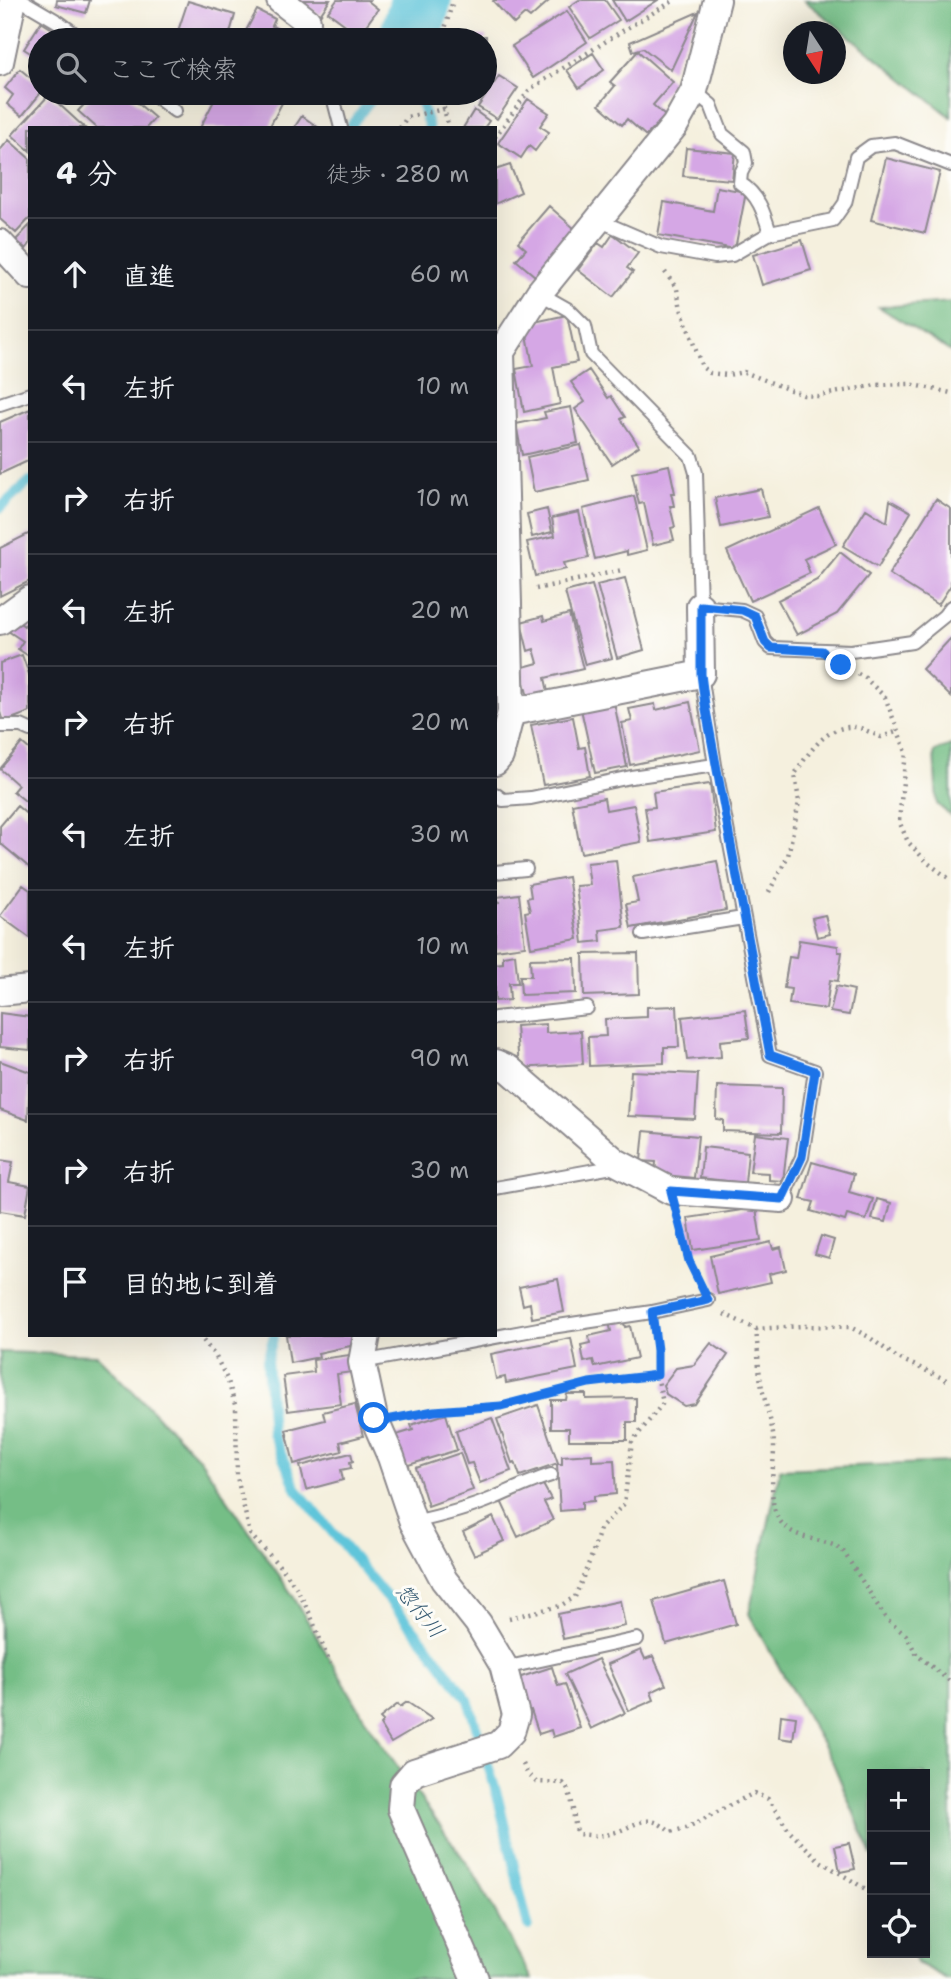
<!DOCTYPE html>
<html lang="ja">
<head>
<meta charset="utf-8">
<style>
  :root { --surface:#171b24; --page:#20242c; --text:#f1f3f6; --muted:#9ea1a6; --line:#363941 }
  body { margin:0; font-family:"Shantell Sans","Klee One",sans-serif; background:var(--page); color:var(--text) }
  .controls { position:absolute; right:21px; bottom:21px; display:grid; overflow:hidden; border-radius:0px; box-shadow:0 7px 28px #0002 }
  .controls button { width:63px; height:63px; display:grid; place-items:center; padding:0; border:0; border-bottom:2px solid var(--line); background:var(--surface); color:var(--text); font:35px sans-serif }
  .compass { position:absolute; left:783px; top:21px; width:63px; height:63px; border-radius:50%; background:var(--surface); box-shadow:0 7px 28px #0002; rotate:168deg }
  .stop { position:absolute; width:21px; height:21px; margin:-16px; border:5px solid #1a73e8; border-radius:50%; background:#fff }
  .stop.end { background:#1a73e8; border-color:#fff; box-shadow:0 2px 7px #0008 }
  .list { margin:0; padding:0; list-style:none }
  h2 { display:flex; justify-content:space-between; align-items:center; height:91px; margin:0; padding:0 28px; font-size:30px }
  h2 small { font-size:23px; font-weight:400; color:var(--muted) }
  .list li { display:grid; grid-template-columns:46px 1fr auto; gap:21px; align-items:center; box-sizing:border-box; height:112px; padding:0 28px; border-top:2px solid var(--line) }
  .list b { display:block; font-size:26px; white-space:nowrap }
  .list em { font-size:23px; font-style:normal; color:var(--muted) }
  .icon { flex:none; width:38px; height:38px; fill:none; stroke:currentColor; stroke-width:2; stroke-linecap:round; stroke-linejoin:round }
  .map { position:relative; flex:none; width:951px; height:1979px; overflow:hidden }
  .search { position:absolute; background:var(--surface); box-shadow:0 7px 28px #0002; left:28px; top:28px; width:469px; height:77px; display:flex; align-items:center; gap:18px; box-sizing:border-box; padding:0 24px; border-radius:38px; color:var(--muted); font-size:26px }
  .panel { position:absolute; background:var(--surface); box-shadow:0 7px 28px #0002; left:28px; top:126px; width:469px; height:1211px; border-radius:0px }
  .map>svg:first-child { display:block }
  .forest { fill:#74be86; stroke:#4b7060; stroke-width:2 }
  .lines { fill:none; stroke-linecap:round; stroke-linejoin:round }
  .stream { stroke:#5ec5da; stroke-width:10 }
  .river { stroke:#5ec5da; stroke-width:61 }
  .building { fill:#d5a7e5 }
  .lane-casing { stroke:#8c898c; stroke-width:16 }
  .street-casing { stroke:#8c898c; stroke-width:30 }
  .path { stroke:#8c898c; stroke-width:4.5; stroke-dasharray:2 5; stroke-linecap:butt }
  .lane { stroke:#fff; stroke-width:12 }
  .street { stroke:#fff; stroke-width:26 }
  .route { stroke:#1a73e8; stroke-width:9 }
  .labels { text-anchor:middle; dominant-baseline:central; stroke-width:6; stroke-linejoin:round; paint-order:stroke }
  .water-label { font-size:21px; font-style:italic; fill:#375b73; stroke:#fdfcf7 }
</style>
</head>
<body>
<div class="map">
<svg width="951" height="1979" viewBox="0 0 951 1979">
  <rect width="100%" height="100%" fill="#fdfcf7"/>
  <filter id="ink" filterUnits="userSpaceOnUse"><feTurbulence type="fractalNoise" baseFrequency=".0143" numOctaves="2"/><feDisplacementMap in="SourceGraphic" scale="14" xChannelSelector="R" yChannelSelector="G"/><feConvolveMatrix kernelMatrix="1 2 1 2 8 2 1 2 1" color-interpolation-filters="sRGB"/></filter>
  <filter id="wash" filterUnits="userSpaceOnUse"><feTurbulence type="fractalNoise" baseFrequency=".00686" numOctaves="4" result="noise"/><feDisplacementMap in="SourceGraphic" scale="28" xChannelSelector="R" yChannelSelector="G"/><feGaussianBlur stdDeviation="1.57" result="paint"/><feColorMatrix in="noise" values="0 0 0 0 0 0 0 0 0 0 0 0 0 0 0 0 0 1.4 0 .05"/><feComposite in="paint" operator="in"/></filter>
  <g filter="url(#wash)">
    <rect width="100%" height="100%" fill="#f5f0de"/>
    <!-- forest -->
    <path class="forest" d="M804 0H951V117Z
      M951 302V352L879 307Z
      M951 745V816L937 804 934 752Z
      M0 1352 97 1355 200 1459 293 1596 371 1729 473 1872 532 1979H0Z
      M951 1462V1979H947L917 1963 913 1953H925V1774H872V1856L833 1763 749 1614 780 1469Z"/>
    <g class="lines">
      <!-- stream -->
      <path class="stream" d="M418 93 429 128
        M349 128 376 93
        M0 508 30 481
        M274 1335 267 1360 272 1433 297 1490 430 1649 468 1700 498 1798 528 1926"/>
      <!-- river -->
      <path class="river" d="M409 40 421 0"/>
    </g>
    <g id="blocks">
      <!-- building -->
      <path class="building" d="M57 0H90L86 13 56 5Z
        M298 0H330L320 15Z
        M337 0H369L368 1 378 9 359 35 328 12Z
        M494 0H550L530 18 525 14 514 24 493 1Z
        M579 0H605L619 20 590 38 569 7Z
        M612 0H658L625 21Z
        M188 1 235 15 228 40H175Z
        M257 10 275 19 272 26 300 40H241Z
        M567 11 587 42 533 78 512 46Z
        M698 12 671 70 643 48 633 51 630 42Z
        M41 22 70 40H40V59L24 49Z
        M486 36V40H452V37Z
        M638 51 673 82 653 105 665 116 646 136 627 119 622 125 599 105 615 86 610 82Z
        M593 53 604 70 579 88 567 70Z
        M20 69 40 86V94L22 116 7 104 13 95 5 88Z
        M499 76 518 88 497 119 478 107Z
        M95 93H126L155 118 146 128H97L78 111Z
        M218 93H267L283 101 269 128H200Z
        M49 95 85 128H30V151L12 135Z
        M528 99 549 113 540 126 549 132 535 151 529 146 521 158 498 143Z
        M474 110 489 121 484 128H463Z
        M302 116 319 128H294Z
        M9 140 30 159V218L16 233 0 219V150Z
        M686 148 735 153 732 180 683 176Z
        M886 158 940 172 925 233 871 220Z
        M510 165 521 192 495 204V170Z
        M717 187 746 192 735 249 658 235 664 202 713 211Z
        M549 206 575 229 535 276 516 260 526 249 518 242Z
        M30 225V244L26 249 16 240Z
        M613 234 638 253 627 268 633 272 613 297 578 270 598 243 604 247Z
        M802 240 811 270 762 285 753 255Z
        M567 315 577 362 553 367 560 404 524 412 516 369 533 366 525 324Z
        M589 370 608 398 611 396 625 417 621 419 639 446 612 464 575 409 585 402 571 382Z
        M571 407 578 443 522 455 516 424 546 418 544 412Z
        M30 409V460L0 474V422Z
        M581 445 589 480 534 492 527 457Z
        M669 465 675 493H671L674 506H670L675 527 671 528 674 540 653 545 644 503 639 504 632 473Z
        M761 489 768 517 721 527 715 498Z
        M634 496 647 550 627 555V551L595 559 583 509Z
        M936 499 951 509V585L938 605 889 574Z
        M890 500 911 512 878 567 843 546 866 509 887 522Z
        M819 508 836 544 804 559 810 573 750 601 727 551Z
        M547 509 552 532 532 537 527 514Z
        M579 512 589 558 564 563 566 569 535 576 527 542 555 536 552 518Z
        M30 533V581L0 596V548Z
        M840 552 869 575 837 614 797 635 778 600 817 580Z
        M625 578 644 650 617 658 597 585Z
        M592 585 612 658 585 665 565 592Z
        M569 614 583 669 545 678 548 692 528 697 520 668 538 663 534 649 528 651 521 622 543 616 544 621Z
        M30 618V657L18 649 23 641 8 631 16 620 24 626Z
        M951 638V697L922 669Z
        M22 655 30 677V712L3 722 0 712V663Z
        M614 702 627 767 595 773 581 709Z
        M690 702 700 750 630 765 622 723 632 721 629 709 655 704 656 710Z
        M573 717 579 748 585 747 590 776 543 785 531 725Z
        M22 743 30 750V805L13 791 18 785 0 769Z
        M710 784 716 832 650 842 645 808 655 807 653 792Z
        M604 798 606 810 634 805 641 842 581 853 572 804Z
        M17 806 30 817V868L0 843V826Z
        M616 860 624 927 600 930 601 941 583 943 576 886 590 885 587 863Z
        M717 861 726 910 631 928 626 904 638 902 633 877Z
        M568 877 578 939 531 947 525 912 530 911 527 898 531 897 529 884Z
        M23 885 30 890V938L0 916Z
        M519 894 525 946 495 950V903L499 902 497 897Z
        M825 915 830 934 817 937 812 918Z
        M799 940 838 946V952H842L838 981 830 980 826 1009 789 1004 791 989 784 988 789 957 796 958Z
        M638 953 639 994 584 996 583 954Z
        M515 954 518 983H509L510 1000 495 1001V964L503 963V956Z
        M575 958 576 993 521 995 520 976H531L530 959Z
        M836 986 854 990 849 1015 830 1012Z
        M677 1006 679 1047H664V1063L589 1066 588 1037 606 1036 605 1019 647 1017V1007Z
        M745 1010 749 1038 720 1041 721 1057 687 1060 682 1017Z
        M0 1013 30 1017V1050L0 1047Z
        M546 1024V1033L581 1031 583 1064 519 1068 516 1026Z
        M0 1061 30 1072 28 1120 0 1110Z
        M631 1071 698 1074 695 1119 628 1116Z
        M717 1086 782 1088 781 1133 723 1131V1120L716 1119Z
        M644 1131 698 1136 694 1178 655 1174 656 1162 641 1161Z
        M755 1134 788 1138 783 1181 769 1180V1173L750 1172Z
        M703 1147 748 1152 745 1183 700 1178Z
        M0 1160 13 1162 9 1182 30 1186 25 1215 0 1211Z
        M812 1162 854 1174 849 1192 873 1199 866 1220 847 1215 845 1221 811 1211 814 1202 801 1199Z
        M877 1199 891 1203 886 1222 872 1219Z
        M756 1208 761 1240 693 1250 688 1218Z
        M821 1236 834 1240 829 1258 815 1254Z
        M771 1242 773 1249 781 1247 786 1270 769 1274 771 1282 718 1294 710 1256Z
        M558 1279 564 1312 532 1318 530 1303 523 1305 519 1287Z
        M623 1319 625 1327 630 1326 637 1358 595 1367 593 1360 584 1362 581 1345 590 1343 589 1336 611 1331 609 1322Z
        M286 1335H353L355 1345 318 1353 319 1357 290 1363Z
        M571 1338 577 1369 506 1383 505 1377 496 1379 491 1354Z
        M711 1343 728 1355 695 1404 684 1406 666 1394 663 1385 676 1368 694 1365Z
        M349 1355 352 1372 337 1374 341 1404 288 1411 283 1376 314 1372 313 1360Z
        M567 1394H586V1399L636 1398V1422H627V1440H569V1428H551V1400H566Z
        M355 1404 363 1436 340 1442 342 1451 294 1464 286 1430 325 1420 323 1412Z
        M538 1405 558 1463 520 1476 515 1462 512 1463 497 1419Z
        M446 1414 457 1450 402 1467 393 1436 413 1430 411 1425Z
        M492 1418 511 1471 480 1483 472 1463 467 1464 456 1431Z
        M351 1453 353 1461 350 1462 351 1468 341 1470 343 1480 306 1490 300 1466Z
        M460 1453 473 1490 428 1506 416 1468Z
        M592 1454V1461L614 1460 616 1494 594 1496V1501L582 1502V1509L560 1511 557 1464H562V1456Z
        M541 1481 551 1499 544 1502 553 1520 518 1537 501 1501Z
        M493 1517 504 1541 474 1555 463 1532Z
        M724 1581 736 1624 666 1644 654 1601Z
        M620 1601 625 1626 563 1639 558 1614Z
        M641 1650 645 1659 653 1656 666 1685 651 1692 654 1700 629 1711 608 1664Z
        M598 1659 625 1713 591 1729 565 1674Z
        M552 1667 558 1686 565 1684 580 1728 553 1737 551 1730 539 1734 531 1710 524 1712 512 1680Z
        M407 1702 432 1719 391 1743 380 1725 383 1721 380 1718 398 1704 400 1707Z
        M781 1715 796 1717 793 1740 779 1738Z
        M849 1843 855 1869 840 1872 835 1846Z"/>
    </g>
  </g>
  <g filter="url(#ink)">
    <use href="#blocks" fill-opacity="0" stroke="#8c898c" stroke-width="2"/>
    <g class="lines">
      <!-- lane casing -->
      <g class="lane-casing">
        <path id="lane" d="M21 0 60 23 83 40
          M307 21 318 30 319 40
          M694 91 711 105 722 134 744 152 746 163 741 173 740 183C759 195 764 213 770 233
          M151 93 175 111
          M332 93 341 128
          M598 220 661 247 715 257 732 255 770 233 833 220 845 203 856 157 871 146 895 143 951 165
          M539 293 569 310 585 326 591 354 691 456 696 473 700 606 742 610 755 616 765 642 771 648 851 651 912 642 944 616 951 607
          M0 404 30 394
          M701 674 715 765 770 1055 815 1071 802 1157 782 1199
          M0 726H21L30 730
          M495 794 503 800 531 798 631 777 715 765
          M495 872 526 869
          M643 934 743 918
          M495 1018 587 1008
          M495 1188 618 1166
          M362 1362 538 1329 652 1312 708 1300
          M413 1522C441 1516 468 1509 494 1498 513 1490 531 1481 551 1475
          M504 1668 637 1639"/>
      </g>
      <!-- street casing -->
      <g class="street-casing">
        <path id="street" d="M280 0 307 21
          M0 62 13 0
          M0 243 30 276
          M0 621 30 599
          M511 712 701 674 700 606
          M495 762 500 756 511 712 501 352 539 293 675 125 694 91 717 0
          M0 992 30 989
          M495 1063 509 1069 616 1162 671 1191 782 1199
          M367 1335 362 1362 374 1418 391 1457 413 1522 444 1580 478 1623 503 1665 516 1715 511 1732 498 1745 414 1772 403 1785 401 1809 475 1979"/>
      </g>
      <!-- path -->
      <path class="path" d="M442 40 453 0
        M443 93 444 109
        M400 128 407 117 444 109 449 128
        M495 137 530 89 627 28 675 0
        M665 272 677 289 681 309 702 367 710 373 728 375 744 372 803 395 818 396 876 385 910 384 951 393
        M536 589 622 570
        M858 674 865 678 885 697 906 752 899 821 908 842 928 863 951 880
        M769 892 788 856 799 802 795 774C809 752 826 725 855 727 863 728 873 734 881 737L899 731
        M679 1222 689 1261 698 1280
        M724 1314 756 1329 802 1326 850 1327 869 1337 896 1357 951 1382
        M756 1329C758 1349 758 1369 762 1388 766 1407 774 1427 774 1447 774 1467 767 1504 780 1521 795 1542 829 1538 843 1551L887 1620 906 1635 917 1655 951 1682
        M199 1335 216 1357 228 1381 236 1408 237 1477 250 1534 286 1573 297 1589 310 1614 330 1664
        M406 1416 434 1411 501 1406 589 1383 657 1375
        M509 1618 560 1606 575 1597 592 1555 600 1529 624 1504 632 1442 663 1403 657 1375 655 1333
        M523 1764 527 1773 536 1782 563 1783C576 1797 571 1818 578 1834 589 1835 602 1837 613 1833 637 1826 647 1810 670 1832L686 1828 754 1793 768 1799 789 1831 820 1861 872 1893"/>
      <!-- lane -->
      <use href="#lane" class="lane"/>
      <!-- street -->
      <use href="#street" class="street"/>
    </g>
  </g>
  <g class="lines" filter="url(#ink)">
    <!-- route -->
    <path class="route" d="M374 1418 376 1422 434 1411 501 1406 589 1383 657 1375V1350L652 1312 708 1300 689 1261 671 1191 782 1199 802 1157 815 1071 770 1055 705 705 701 674V606L742 610 755 616 765 642 771 648 822 651 841 665"/>
  </g>
  <g class="labels">
    <!-- water labels -->
    <g class="water-label">
      <text transform="translate(420 1611) rotate(51)">惣付川</text>
    </g>
  </g>
</svg>
<div class="controls">
<button>+</button>
<button>−</button>
<button><svg class="icon" aria-label="locate" viewBox="0 0 24 24"><circle cx="12" cy="12" r="6"/><path d="M12 2v4M12 18v4M2 12h4M18 12h4"/></svg></button>
</div>
<svg class="compass" viewBox="-18 -18 36 36"><path d="M0-13l5 13h-10z" fill="#e53935"/><path d="M0 13l5-13h-10z" fill="#9ea1a6"/></svg>
<div class="stop" style="left:374px;top:1418px"></div>
<div class="stop end" style="left:841px;top:665px"></div>
<div class="search"><svg class="icon" aria-label="search" viewBox="0 0 24 24"><circle cx="10" cy="10" r="6"/><path d="M15 15l6 6"/></svg>ここで検索</div>
<section class="panel">
<h2>4 分<small>徒歩 · 280 m</small></h2>
<ul class="list">
<li><svg class="icon" aria-label="ahead" viewBox="0 0 24 24"><path d="M12 20V5M6 11l6-6 6 6"/></svg><div><b>直進</b></div><em>60 m</em></li>
<li><svg class="icon" aria-label="left" viewBox="0 0 24 24"><path d="M17 20v-9H6M10 6l-5 5 5 5"/></svg><div><b>左折</b></div><em>10 m</em></li>
<li><svg class="icon" aria-label="right" viewBox="0 0 24 24"><path d="M7 20v-9h11M14 6l5 5-5 5"/></svg><div><b>右折</b></div><em>10 m</em></li>
<li><svg class="icon" aria-label="left" viewBox="0 0 24 24"><path d="M17 20v-9H6M10 6l-5 5 5 5"/></svg><div><b>左折</b></div><em>20 m</em></li>
<li><svg class="icon" aria-label="right" viewBox="0 0 24 24"><path d="M7 20v-9h11M14 6l5 5-5 5"/></svg><div><b>右折</b></div><em>20 m</em></li>
<li><svg class="icon" aria-label="left" viewBox="0 0 24 24"><path d="M17 20v-9H6M10 6l-5 5 5 5"/></svg><div><b>左折</b></div><em>30 m</em></li>
<li><svg class="icon" aria-label="left" viewBox="0 0 24 24"><path d="M17 20v-9H6M10 6l-5 5 5 5"/></svg><div><b>左折</b></div><em>10 m</em></li>
<li><svg class="icon" aria-label="right" viewBox="0 0 24 24"><path d="M7 20v-9h11M14 6l5 5-5 5"/></svg><div><b>右折</b></div><em>90 m</em></li>
<li><svg class="icon" aria-label="right" viewBox="0 0 24 24"><path d="M7 20v-9h11M14 6l5 5-5 5"/></svg><div><b>右折</b></div><em>30 m</em></li>
<li><svg class="icon" aria-label="arrive" viewBox="0 0 24 24"><path d="M6 21V4h12l-3 4 3 4H6"/></svg><div><b>目的地に到着</b></div></li>
</ul>
</section>
</div>
</body>
</html>
